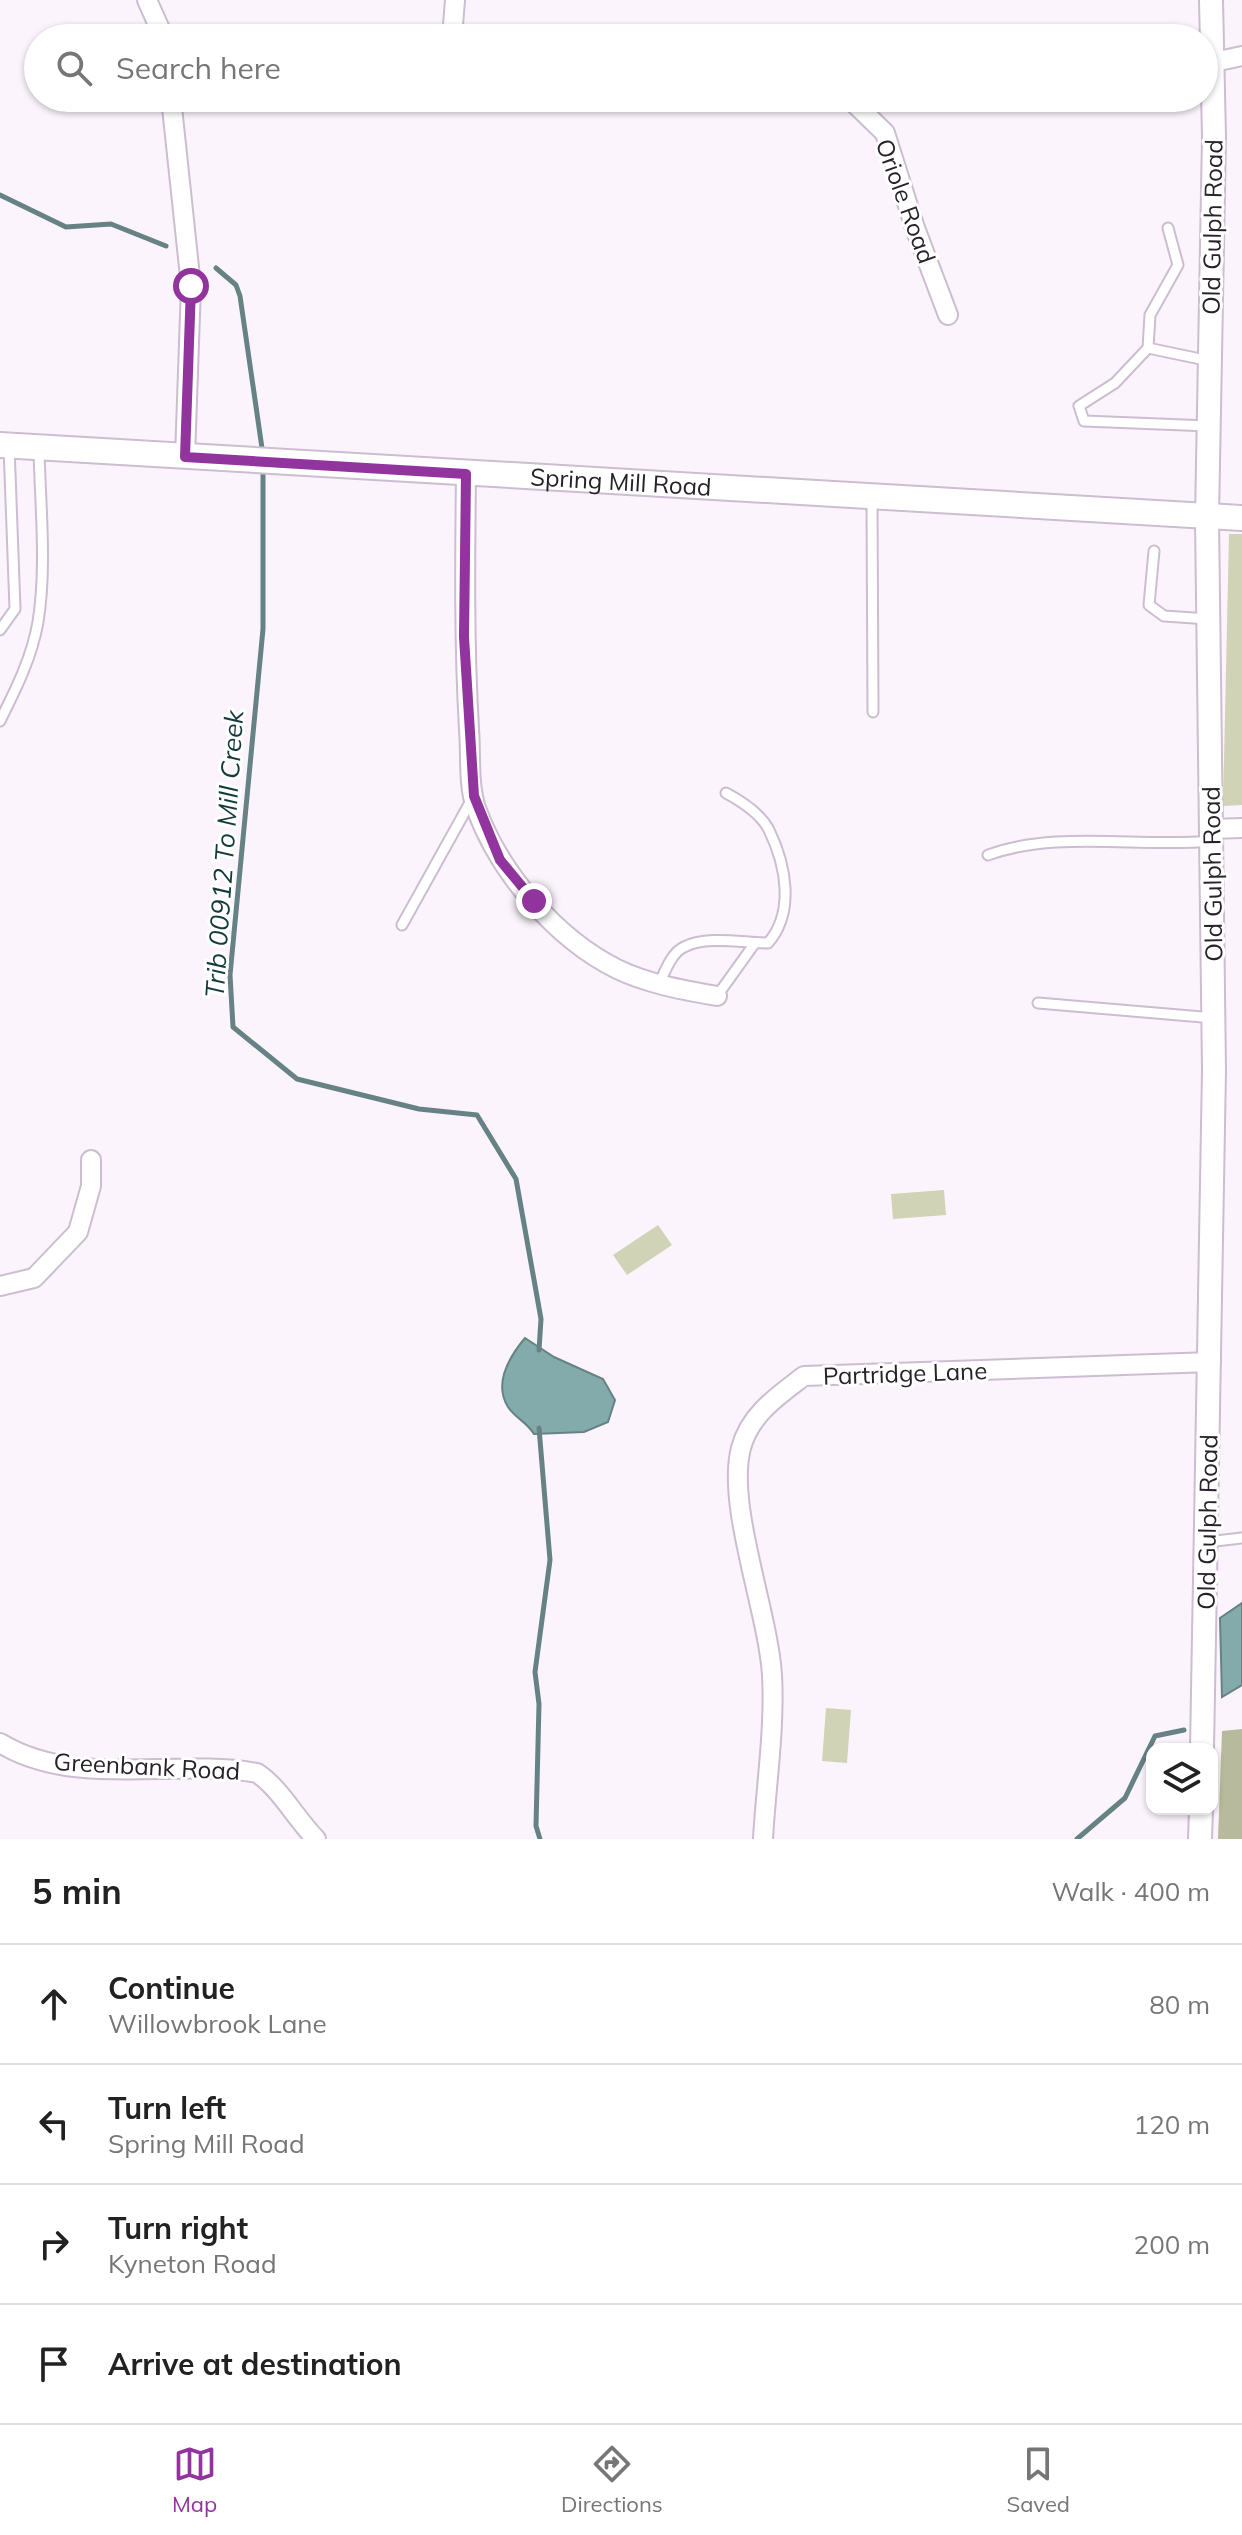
<!DOCTYPE html>
<html lang="en">
<head>
<meta charset="utf-8">
<style>
  :root { --surface:#fff; --page:#f2f2f2; --text:#222; --muted:#767676; --line:#e0e0e0; --accent:#92349e }
  body { margin:0; font-family:Mulish,sans-serif; background:var(--page); color:var(--text) }
  .controls { position:absolute; right:24px; bottom:24px; display:grid; overflow:hidden; border-radius:16px; box-shadow:0 2px 6px #0004 }
  .controls button { width:72px; height:72px; display:grid; place-items:center; padding:0; border:0; border-bottom:2px solid var(--line); background:var(--surface); color:var(--text); font:40px sans-serif }
  .stop { position:absolute; width:24px; height:24px; margin:-18px; border:6px solid #92349e; border-radius:50%; background:#fff }
  .stop.end { background:#92349e; border-color:#fff; box-shadow:0 2px 8px #0008 }
  .list { margin:0; padding:0; list-style:none }
  h2 { display:flex; justify-content:space-between; align-items:center; height:104px; margin:0; padding:0 32px; font-size:34px }
  h2 small { font-size:26px; font-weight:400; color:var(--muted) }
  .list li { display:grid; grid-template-columns:52px 1fr auto; gap:24px; align-items:center; box-sizing:border-box; height:120px; padding:0 32px; border-top:2px solid var(--line) }
  .list b { display:block; font-size:30px; white-space:nowrap }
  .list p { margin:0; font-size:26px; white-space:nowrap; color:var(--muted) }
  .list em { font-size:26px; font-style:normal; color:var(--muted) }
  .icon { flex:none; width:44px; height:44px; fill:none; stroke:currentColor; stroke-width:2; stroke-linecap:round; stroke-linejoin:round }
  .map { position:relative; flex:none; width:1242px; height:1839px; overflow:hidden }
  .search { position:absolute; background:var(--surface); box-shadow:0 2px 6px #0004; left:24px; right:24px; top:24px; height:88px; display:flex; align-items:center; gap:20px; box-sizing:border-box; padding:0 28px; border-radius:44px; color:var(--muted); font-size:30px }
  .sheet { height:584px; background:var(--surface) }
  nav { display:flex; justify-content:space-around; align-items:center; box-sizing:border-box; height:112px; border-top:2px solid var(--line); background:var(--surface); font-size:22px; color:var(--muted) }
  nav a { display:grid; justify-items:center; gap:4px }
  nav .on { color:var(--accent) }
  .map>svg:first-child { display:block }
  .green { fill:#d0d3b5 }
  .forest { fill:#b7ba9c }
  .water { fill:#83abab; stroke:#678284; stroke-width:2 }
  .lines { fill:none; stroke-linecap:round; stroke-linejoin:round }
  .stream { stroke:#678284; stroke-width:5 }
  .service-casing { stroke:#ccbdd0; stroke-width:13 }
  .minor-casing { stroke:#ccbdd0; stroke-width:22 }
  .tertiary-casing { stroke:#ccbdd0; stroke-width:26 }
  .secondary-casing { stroke:#ccbdd0; stroke-width:28 }
  .service { stroke:#fff; stroke-width:9 }
  .minor { stroke:#fff; stroke-width:18 }
  .tertiary { stroke:#fff; stroke-width:22 }
  .secondary { stroke:#fff; stroke-width:24 }
  .route { stroke:#92349e; stroke-width:10 }
  .labels { text-anchor:middle; dominant-baseline:central; stroke-width:6; stroke-linejoin:round; paint-order:stroke }
  .street-label { font-size:24px; fill:#272129; stroke:#fff }
  .water-label { font-size:26px; font-style:italic; fill:#143b3c; stroke:#fff }
</style>
</head>
<body>
<div class="map">
<svg width="1242" height="1839" viewBox="0 0 1242 1839">
  <rect width="100%" height="100%" fill="#fbf4fc"/>
  <!-- green -->
  <path class="green" d="M1229 534H1242V805L1223 806Z
    M944 1190 946 1215 893 1219 891 1194Z
    M658 1225 672 1245 627 1275 613 1255Z
    M826 1708 851 1710 847 1763 822 1761Z"/>
  <!-- forest -->
  <path class="forest" d="M1242 1729V1839H1218L1222 1731Z"/>
  <!-- water -->
  <path class="water" d="M525 1338 554 1357 603 1379 615 1400 608 1422 584 1432 534 1434C527 1422 515 1418 508 1407 493 1383 510 1356 525 1338Z
    M1242 1603V1685L1222 1697 1220 1618Z"/>
  <g class="lines">
    <!-- stream -->
    <path class="stream" d="M0 195 66 227 111 224 166 246
      M216 268 236 285 240 296 263 455
      M263 469V629L230 975 233 1027 297 1079 419 1109 477 1115 516 1179 541 1319 539 1350
      M539 1428 550 1560 535 1672 539 1704 536 1826 540 1839
      M1077 1839 1125 1798 1155 1736 1184 1730"/>
    <!-- service casing -->
    <g class="service-casing">
      <path id="service" d="M1168 228 1178 265 1150 315 1148 348 1115 383 1079 406 1084 421 1209 426
        M1148 348 1210 361
        M872 498 873 712
        M1154 551 1149 605 1164 616 1209 619
        M0 630 15 609 9 446
        M0 721C16 689 32 657 38 622 47 565 40 505 39 448
        M988 855C1056 830 1140 848 1211 841
        M402 925 472 799
        M659 984C665 972 671 953 684 947 706 935 744 943 768 943 795 912 786 865 769 830 761 814 741 801 726 793
        M717 996 755 943
        M1038 1003 1214 1018
        M1207 1542 1242 1538"/>
    </g>
    <!-- minor casing -->
    <g class="minor-casing">
      <path id="minor" d="M147 0 164 38
        M452 38 455 0
        M1214 62 1242 56
        M171 98 191 286 185 457
        M849 98 885 133 915 228 948 315
        M466 474C465 560 464 644 469 729 471 754 468 785 476 808 499 872 555 938 617 969 648 984 683 990 717 996
        M1211 829 1242 828
        M0 1286 34 1278 78 1232 91 1186V1160
        M0 1743C76 1789 174 1758 257 1773 280 1788 296 1819 316 1839
        M763 1839C766 1785 775 1729 772 1675 768 1611 726 1505 741 1448 750 1414 778 1396 804 1376L1211 1362"/>
    </g>
    <!-- tertiary casing -->
    <g class="tertiary-casing">
      <path id="tertiary" d="M1202 1749 1214 1070 1207 518 1214 137 1211 0
        M1200 1839 1201 1809"/>
    </g>
    <!-- secondary casing -->
    <g class="secondary-casing">
      <g id="secondary">
        <path id="s1" d="M0 445 1242 518"/>
      </g>
    </g>
    <!-- service -->
    <use href="#service" class="service"/>
    <!-- minor -->
    <use href="#minor" class="minor"/>
    <!-- tertiary -->
    <use href="#tertiary" class="tertiary"/>
    <!-- secondary -->
    <use href="#secondary" class="secondary"/>
  </g>
  <g class="lines">
    <!-- route -->
    <path class="route" d="M191 286 185 457 466 474 464 637 474 796 500 860 534 901"/>
  </g>
  <g class="labels">
    <!-- street labels -->
    <g class="street-label">
      <text transform="translate(906 201) rotate(70)">Oriole Road</text>
      <text transform="translate(1212 227) rotate(-89)">Old Gulph Road</text>
      <text stroke="none"><textPath href="#s1" startOffset="622">Spring Mill Road</textPath></text>
      <text transform="translate(1212 874) rotate(-91)">Old Gulph Road</text>
      <text transform="translate(905 1373) rotate(-2)">Partridge Lane</text>
      <text transform="translate(1207 1522) rotate(-89)">Old Gulph Road</text>
      <text transform="translate(147 1766) rotate(3)">Greenbank Road</text>
    </g>
    <!-- water labels -->
    <g class="water-label">
      <text transform="translate(224 854) rotate(-86)">Trib 00912 To Mill Creek</text>
    </g>
  </g>
</svg>
<div class="controls">
<button><svg class="icon" aria-label="layers" viewBox="0 0 24 24"><path d="M12 4l9 5-9 5-9-5zM3 14l9 5 9-5"/></svg></button>
</div>
<div class="stop" style="left:191px;top:286px"></div>
<div class="stop end" style="left:534px;top:901px"></div>
<div class="search"><svg class="icon" aria-label="search" viewBox="0 0 24 24"><circle cx="10" cy="10" r="6"/><path d="M15 15l6 6"/></svg>Search here</div>
</div>
<section class="sheet">
<h2>5 min<small>Walk · 400 m</small></h2>
<ul class="list">
<li><svg class="icon" aria-label="ahead" viewBox="0 0 24 24"><path d="M12 20V5M6 11l6-6 6 6"/></svg><div><b>Continue</b><p>Willowbrook Lane</p></div><em>80 m</em></li>
<li><svg class="icon" aria-label="left" viewBox="0 0 24 24"><path d="M17 20v-9H6M10 6l-5 5 5 5"/></svg><div><b>Turn left</b><p>Spring Mill Road</p></div><em>120 m</em></li>
<li><svg class="icon" aria-label="right" viewBox="0 0 24 24"><path d="M7 20v-9h11M14 6l5 5-5 5"/></svg><div><b>Turn right</b><p>Kyneton Road</p></div><em>200 m</em></li>
<li><svg class="icon" aria-label="arrive" viewBox="0 0 24 24"><path d="M6 21V4h12l-3 4 3 4H6"/></svg><div><b>Arrive at destination</b></div></li>
</ul>
</section>
<nav>
<a class="on"><svg class="icon" aria-label="map" viewBox="0 0 24 24"><path d="M3 6l6-2 6 2 6-2v14l-6 2-6-2-6 2zM9 4v14M15 6v14"/></svg>Map</a>
<a><svg class="icon" aria-label="directions" viewBox="0 0 24 24"><path d="M12 3l9 9-9 9-9-9zM9 14v-3h6M13 9l2 2-2 2"/></svg>Directions</a>
<a><svg class="icon" aria-label="saved" viewBox="0 0 24 24"><path d="M7 4h10v16l-5-4-5 4z"/></svg>Saved</a>
</nav>
</body>
</html>
